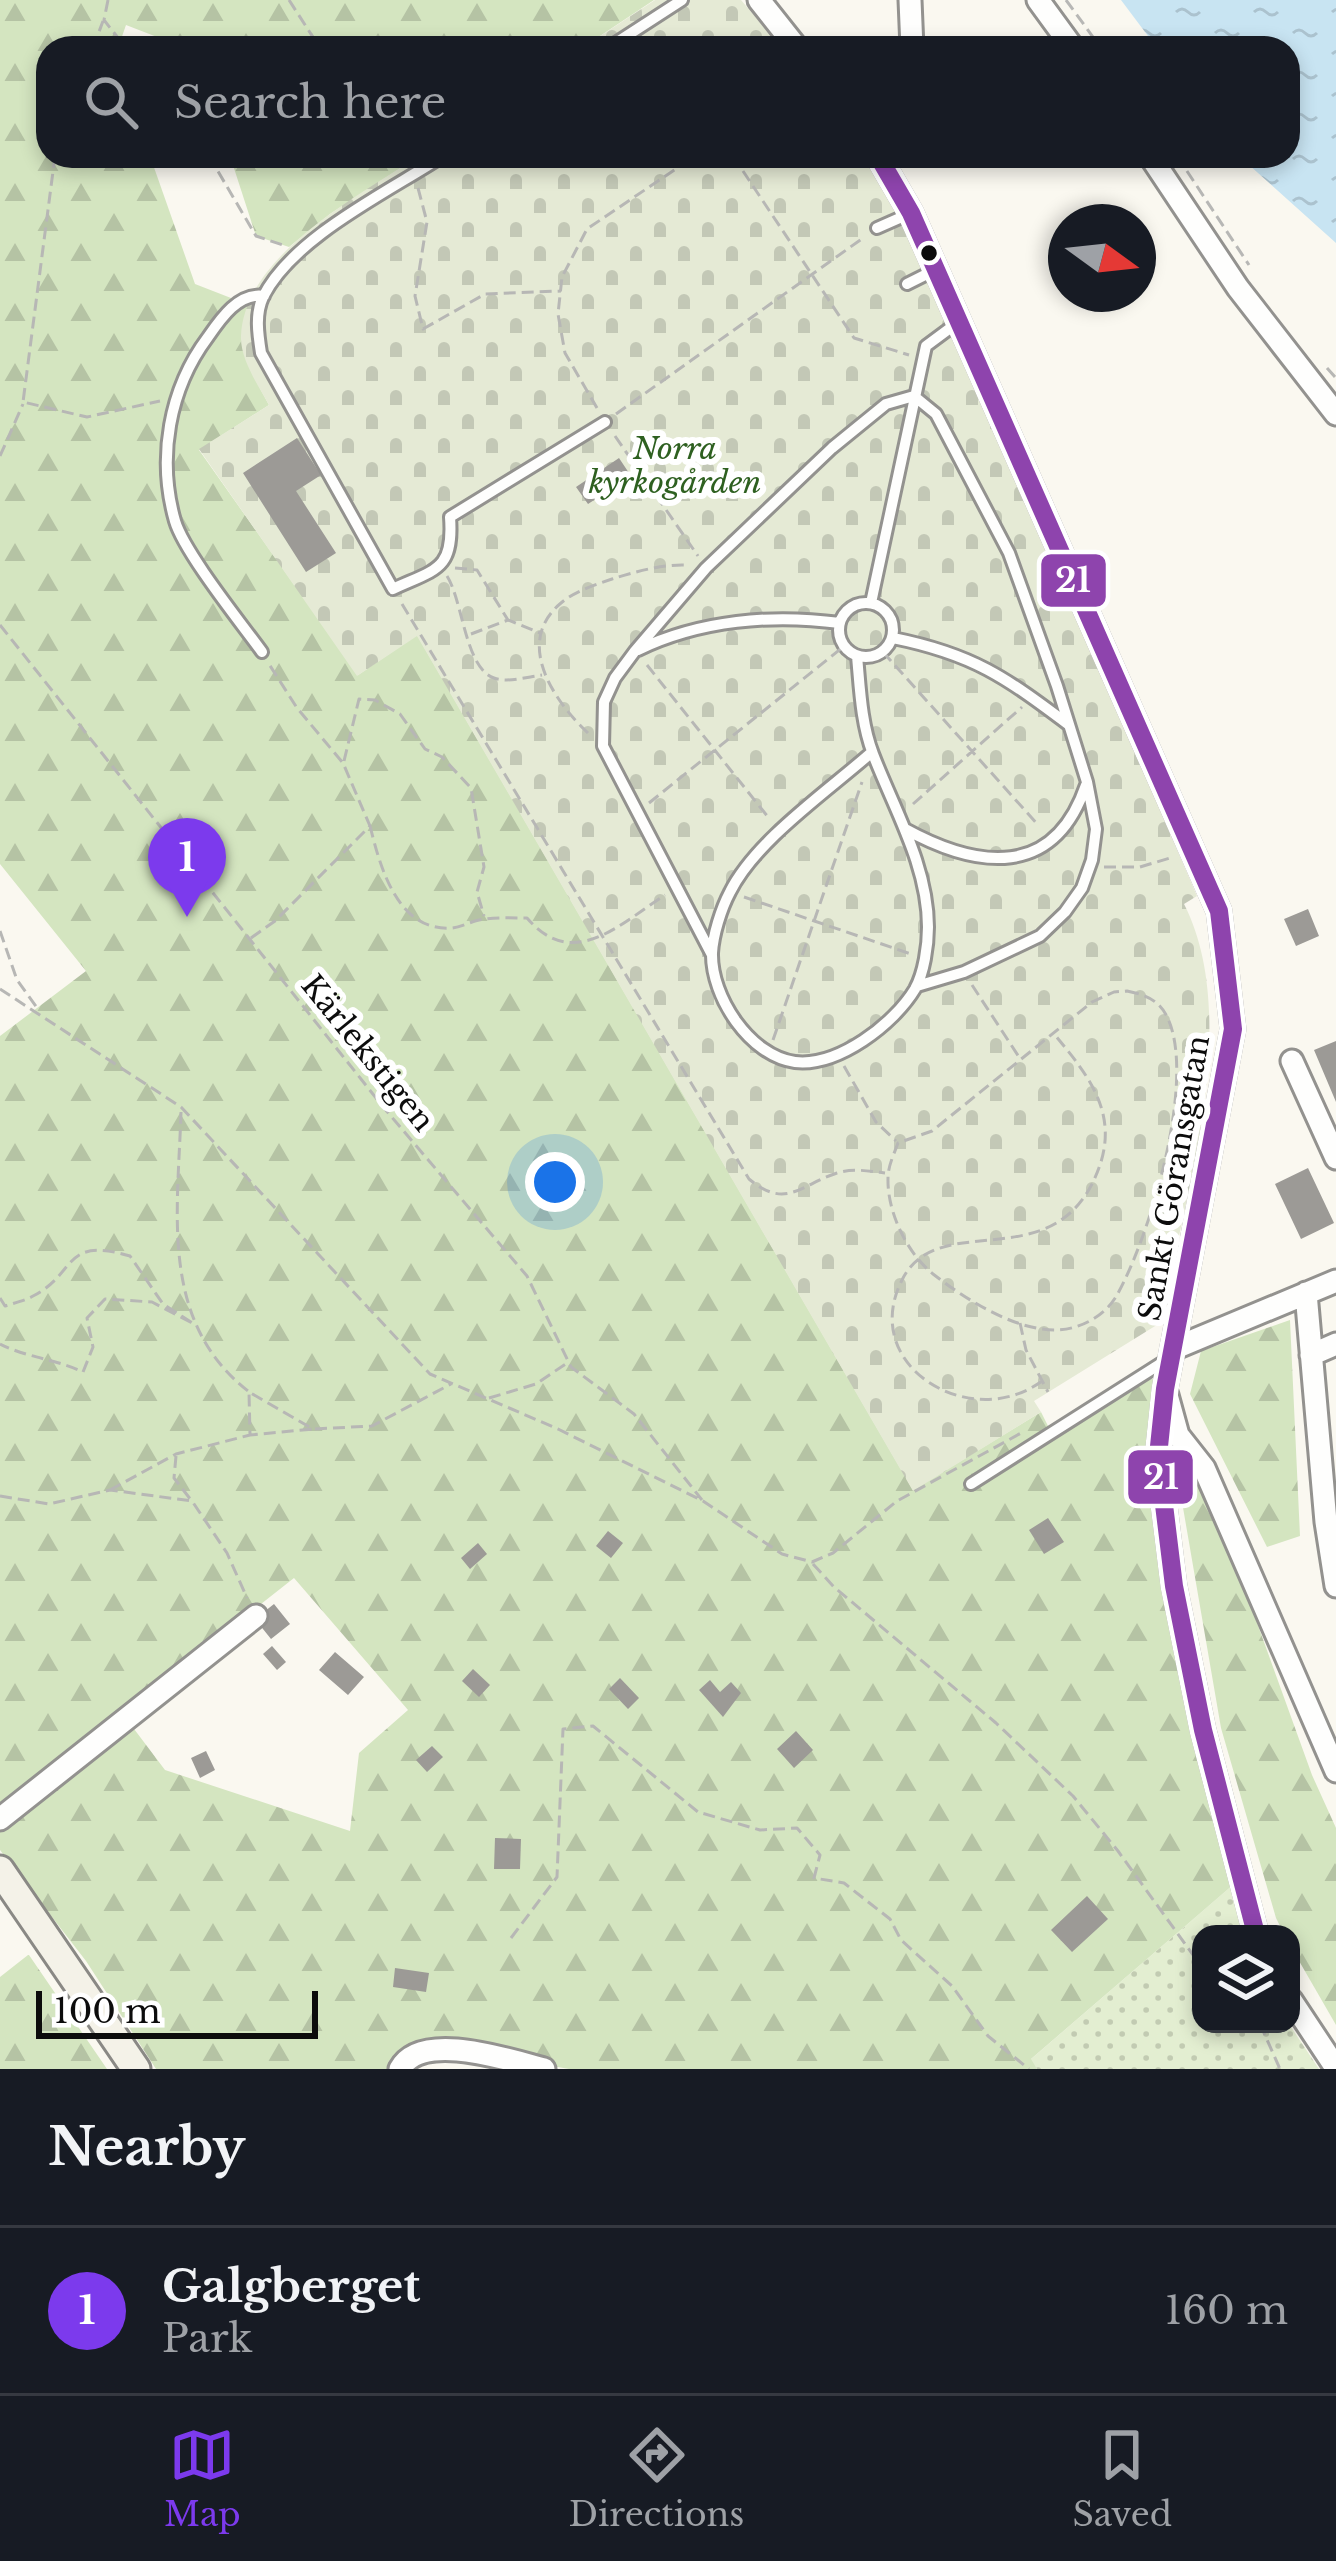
<!DOCTYPE html>
<html lang="en">
<head>
<meta charset="utf-8">
<style>
  :root { --surface:#171b24; --page:#20242c; --text:#f1f3f6; --muted:#9ea1a6; --line:#363941; --accent:#7c3aed }
  body { margin:0; font-family:"Libre Baskerville",serif; background:var(--page); color:var(--text) }
  .controls { position:absolute; right:36px; bottom:36px; display:grid; overflow:hidden; border-radius:24px; box-shadow:0 6px 18px #0003 }
  .controls button { width:108px; height:108px; display:grid; place-items:center; padding:0; border:0; border-bottom:3px solid var(--line); background:var(--surface); color:var(--text); font:60px sans-serif }
  .compass { position:absolute; left:1048px; top:204px; width:108px; height:108px; border-radius:50%; background:var(--surface); box-shadow:0 6px 18px #0003; rotate:105deg }
  .scale { position:absolute; left:36px; bottom:30px; width:282px; box-sizing:border-box; padding-left:12px; border:6px solid #0c0c0c; border-top:0; font-size:33px; line-height:42px; white-space:nowrap; color:#0c0c0c; -webkit-text-stroke:9px #fff; paint-order:stroke }
  .you { position:absolute; left:555px; top:1182px; width:42px; height:42px; margin:-30px; border:9px solid #fff; border-radius:50%; background:#1a73e8; box-shadow:0 0 0 18px #1a73e833 }
  .badge { display:grid; place-items:center; width:78px; height:78px; border-radius:50%; background:var(--accent); color:#fff; font-size:39px; font-weight:700 }
  .pin { position:absolute; translate:-50% -99px; filter:drop-shadow(0 3px 6px #0008) }
  .pin::after { content:''; position:absolute; top:63px; width:42px; height:36px; background:inherit; clip-path:polygon(0 0,100% 0,50% 100%) }
  .list { margin:0; padding:0; list-style:none }
  h2 { display:flex; justify-content:space-between; align-items:center; height:156px; margin:0; padding:0 48px; font-size:51px }
  h2 small { font-size:39px; font-weight:400; color:var(--muted) }
  .list li { display:grid; grid-template-columns:78px 1fr auto; gap:36px; align-items:center; box-sizing:border-box; height:168px; padding:0 48px; border-top:3px solid var(--line) }
  .list b { display:block; font-size:45px; white-space:nowrap }
  .list p { margin:0; font-size:39px; white-space:nowrap; color:var(--muted) }
  .list em { font-size:39px; font-style:normal; color:var(--muted) }
  .icon { flex:none; width:66px; height:66px; fill:none; stroke:currentColor; stroke-width:2; stroke-linecap:round; stroke-linejoin:round }
  .map { position:relative; flex:none; width:1336px; height:2069px; overflow:hidden }
  .search { position:absolute; background:var(--surface); box-shadow:0 6px 18px #0003; left:36px; right:36px; top:36px; height:132px; display:flex; align-items:center; gap:30px; box-sizing:border-box; padding:0 42px; border-radius:36px; color:var(--muted); font-size:45px }
  .sheet { height:324px; background:var(--surface) }
  nav { display:flex; justify-content:space-around; align-items:center; box-sizing:border-box; height:168px; border-top:3px solid var(--line); background:var(--surface); font-size:33px; color:var(--muted) }
  nav a { display:grid; justify-items:center; gap:6px }
  nav .on { color:var(--accent) }
  .map>svg:first-child { display:block }
  .grass { fill:url(#grass-dots) }
  .forest { fill:url(#forest-firs); fill-rule:evenodd }
  .cemetery { fill:url(#cemetery-stones) }
  .water { fill:url(#water-ripples) }
  .building { fill:#9c9a96 }
  .lines { fill:none; stroke-linecap:round; stroke-linejoin:round }
  .lane-casing { stroke:#93928f; stroke-width:16 }
  .street-casing { stroke:#93928f; stroke-width:27 }
  .secondary-casing { stroke:#8a8985; stroke-width:33 }
  .path { stroke:#b7b7b5; stroke-width:3; stroke-dasharray:12 6; stroke-linecap:butt }
  .lane { stroke:#fefefd; stroke-width:10 }
  .street { stroke:#fefefd; stroke-width:21 }
  .secondary { stroke:#f4f2e8; stroke-width:27 }
  .bus-1-casing { stroke:#fff; stroke-width:27 }
  .bus-1 { stroke:#8e44ad; stroke-width:18 }
  .bus-dot { fill:#0c0c0c; stroke:#fff; stroke-width:4.5 }
  .labels { text-anchor:middle; dominant-baseline:central; stroke-width:12; stroke-linejoin:round; paint-order:stroke }
  .park-label { font-size:30px; font-style:italic; fill:#2e6020; stroke:#fff }
  .street-label { font-size:30px; fill:#0c0c0c; stroke:#fff }
  .line-badge { stroke:#fff; stroke-width:4.5 }
  .badge-label { font-size:33px; text-anchor:middle; font-weight:bold; fill:#fff }
</style>
</head>
<body>
<div class="map">
<svg width="1336" height="2069" viewBox="0 0 1336 2069">
  <defs>
    <pattern id="grass-dots" width="8" height="8" patternUnits="userSpaceOnUse" patternTransform="scale(3)"><rect width="8" height="8" fill="#e3eed1"/><path d="M2 2h.1M6 6h.1" fill="none" stroke="#c2cbb2" stroke-width="1.8" stroke-linecap="round"/></pattern>
    <pattern id="forest-firs" width="22" height="20" patternUnits="userSpaceOnUse" patternTransform="scale(3)"><rect width="22" height="20" fill="#d4e5c0"/><path d="M5 1l3.5 6h-7zM16 11l3.5 6h-7z" fill="#b5c3a4"/></pattern>
    <pattern id="cemetery-stones" width="16" height="16" patternUnits="userSpaceOnUse" patternTransform="scale(3)"><rect width="16" height="16" fill="#e5ead5"/><path d="M2 7V4a2 2 0 0 1 4 0v3zM10 15v-3a2 2 0 0 1 4 0v3z" fill="#c3c8b6"/></pattern>
    <pattern id="water-ripples" width="26" height="14" patternUnits="userSpaceOnUse" patternTransform="scale(3)"><rect width="26" height="14" fill="#c8e4f2"/><path d="M2 4q2-2 4 0t4 0M15 11q2-2 4 0t4 0" fill="none" stroke="#abc2ce"/></pattern>
  </defs>
  <rect width="100%" height="100%" fill="#faf8f0"/>
  <!-- grass -->
  <path class="grass" d="M1234 1884 1247 1934H1201V2024H1289L1319 2069H1037L1030 2060Z"/>
  <!-- forest -->
  <path class="forest" d="M0 0H654L582 48H174L170 42 126 25 118 48H48V156H150L195 284 249 305C237 351 247 364 269 405L199 450 358 675 417 635 913 1490 1041 1412 1053 1436 1141 1375 1156 1380 1147 1435 1200 1743 1234 1884 1031 2059 1037 2069H569L491 2055 444 2041 410 2044 389 2069H156L86 1961 0 1850V1036L86 971 0 864ZM294 1578 408 1710 359 1753 350 1831 165 1770 122 1713Z
    M230 156H419L330 214 289 247 256 236Z
    M1290 1320 1300 1536 1267 1547 1190 1394 1201 1351Z
    M1176 1467H1198L1208 1487 1312 1775 1336 1828V2025L1291 1947V1934H1284L1276 1918 1221 1728Z
    M28 1955H29L107 2069H0V1977Z"/>
  <!-- cemetery -->
  <path class="cemetery" d="M655 0H741L782 48H582Z
    M419 156H865L898 208 963 351 1197 896 1184 904C1243 1020 1184 1200 1160 1323L1034 1401 1041 1412 913 1491 417 636 357 676 199 449 269 405C258 385 240 359 241 336 244 255 360 195 419 156Z"/>
  <!-- water -->
  <path class="water" d="M1121 0H1336V243L1239 156H1288V48H1157Z"/>
  <!-- building -->
  <path class="building" d="M297 438 321 475 296 491 336 553 306 572 243 473Z
    M619 458 631 476 588 504 576 487Z
    M1308 909 1319 936 1296 946 1284 919Z
    M1336 1041V1102L1314 1050Z
    M1308 1168 1334 1223 1301 1239 1275 1184Z
    M1048 1518 1064 1542 1044 1554 1029 1530Z
    M608 1531 623 1543 611 1558 596 1546Z
    M478 1543 487 1554 470 1569 461 1558Z
    M274 1604 290 1624 271 1639 255 1619Z
    M272 1646 286 1662 277 1670 263 1654Z
    M335 1652 364 1677 348 1695 319 1670Z
    M473 1669 490 1685 479 1697 462 1681Z
    M620 1678 639 1698 628 1709 609 1689Z
    M710 1680 720 1692 731 1682 741 1693 723 1717 699 1690Z
    M796 1731 813 1750 794 1768 777 1749Z
    M432 1746 443 1757 427 1772 416 1760Z
    M206 1751 215 1770 200 1778 191 1758Z
    M495 1838 521 1839 520 1869H494Z
    M1087 1896 1108 1919 1072 1952 1051 1930Z
    M395 1968 429 1973 426 1992 393 1987Z"/>
  <g class="lines">
    <!-- lane casing -->
    <g class="lane-casing">
      <path id="lane" d="M608 48 682 0
        M443 156C388 192 293 237 263 297 255 314 258 334 261 353L393 589C436 569 454 570 450 517L605 422
        M877 228 911 213
        M907 284 935 270
        M839 630a27 27 0 1 1 54 0a27 27 0 1 1-54 0Z
        M871 603 926 346 957 323
        M893 638C973 654 1005 677 1069 725
        M638 650C700 620 772 614 840 623
        M262 652C241 623 184 552 175 521 157 458 169 389 208 337 221 318 239 292 264 296
        M857 656C860 688 861 723 873 754 894 809 928 866 928 927 928 946 924 973 915 989 894 1024 838 1067 795 1062 750 1056 711 997 712 953 713 935 721 909 730 892 756 840 828 791 872 752
        M905 829C978 869 1054 879 1086 785
        M712 955 603 746 604 702 615 678 635 651 706 568 832 448 886 404 914 396 936 414 1009 553 1057 686 1087 782 1096 829 1092 860 1082 888 1065 912 1040 936 964 972 917 986
        M971 1484 1168 1359"/>
    </g>
    <!-- street casing -->
    <g class="street-casing">
      <path id="street" d="M759 0 797 48
        M910 0 912 48
        M1038 0 1073 48
        M878 156 911 213 1219 911 1233 1029 1165 1389 1158 1456 1174 1586 1203 1730 1256 1934
        M1150 156 1238 288 1336 414
        M1292 1061 1336 1158
        M1306 1293 1326 1522 1336 1586
        M1173 1349 1336 1281
        M1311 1355 1336 1344
        M1167 1395 1178 1435 1204 1468 1336 1771
        M0 1819 256 1616
        M1291 2000 1336 2068
        M400 2069C421 2030 509 2060 544 2069"/>
    </g>
    <!-- secondary casing -->
    <g class="secondary-casing">
      <path id="secondary" d="M0 1870 136 2069"/>
    </g>
    <!-- path -->
    <path class="path" d="M108 0 104 20 126 48
      M289 0 320 48
      M1066 0 1101 48
      M93 48 103 21
      M55 156 23 402 87 417 160 401
      M209 156 256 236 286 246
      M733 156 854 338 909 355
      M1177 156 1249 265
      M418 188 427 222 415 296 423 329 485 294 561 291
      M1327 368 1336 378
      M597 408 565 353 558 314 562 277 587 229 695 156
      M616 414 863 238
      M615 436 698 556
      M0 456 23 404
      M455 568 477 570 508 620
      M447 576C463 601 465 668 494 678 507 683 527 677 542 675
      M402 604 749 1179C786 1210 800 1185 837 1173 853 1168 869 1171 885 1173
      M0 625 384 1108 527 1276 571 1367 634 1414 702 1500
      M471 634 508 620 540 633
      M883 652 1039 826
      M647 665 768 817
      M588 733C555 702 513 643 561 603 575 591 595 585 612 579 634 572 663 564 686 565
      M344 761 359 699 375 700 400 714 425 749 442 757 471 788 484 867 477 892 484 916
      M649 803 843 647
      M913 804 1022 707
      M370 826C380 866 397 932 452 928 461 927 470 922 479 920 494 917 511 918 527 918 573 972 620 924 665 895
      M1104 867H1140L1170 858
      M744 897 911 954
      M0 931 17 980 38 1009
      M251 938 275 921 370 826 343 763 297 708 269 664
      M972 985 1019 1057
      M0 989 181 1107 430 1374 558 1429 703 1501 782 1554 812 1562 833 1553 897 1501 1023 1432
      M1127 991C1147 995 1161 1001 1169 1021 1195 1085 1150 1236 1117 1295 1108 1311 1092 1322 1075 1327 1029 1341 968 1301 933 1274 907 1253 887 1212 888 1178 888 1166 894 1154 898 1143L932 1131 1092 1002 1114 992Z
      M773 1040 862 782
      M844 1066 876 1122 896 1141
      M181 1112C178 1212 159 1321 248 1391
      M0 1298 5 1306C14 1303 25 1301 33 1296 78 1273 62 1236 130 1256L163 1304 194 1324 152 1302 105 1299 87 1318 93 1347 83 1372C56 1359 28 1358 0 1344
      M1020 1323 1026 1350 1048 1392
      M1042 1381C972 1433 858 1367 902 1280 939 1205 1059 1284 1100 1165 1118 1111 1087 1074 1055 1035
      M489 1398 536 1384 567 1363
      M315 1429 372 1426 451 1384
      M176 1456 174 1478 191 1500
      M110 1490 176 1454 250 1435 249 1392 313 1429 250 1435
      M0 1496 49 1504 110 1490 192 1501 227 1553 247 1598
      M813 1564 834 1587 996 1723 1073 1796 1118 1851 1201 1966
      M511 1938 557 1877 563 1729 593 1726 698 1812 760 1830 797 1828 820 1855 814 1878 844 1883 890 1919 901 1940 952 1986 988 2036 1029 2069
      M1260 2024 1280 2069"/>
    <!-- lane -->
    <use href="#lane" class="lane"/>
    <!-- street -->
    <use href="#street" class="street"/>
    <!-- secondary -->
    <use href="#secondary" class="secondary"/>
    <!-- bus-1 casing -->
    <g class="bus-1-casing">
      <path id="bus-1" d="M878 156 911 213 1219 911 1233 1029 1165 1389 1158 1456 1174 1586 1203 1730 1256 1934"/>
    </g>
    <!-- bus-1 -->
    <use href="#bus-1" class="bus-1"/>
  </g>
  <!-- markers -->
  <circle class="bus-dot" cx="929" cy="253" r="10"/>
  <g class="labels">
    <!-- park labels -->
    <g class="park-label">
      <text x="675" y="448">Norra<tspan x="675" dy="34">kyrkogården</tspan></text>
    </g>
    <!-- street labels -->
    <g class="street-label">
      <text transform="translate(368 1053) rotate(51)">Kärlekstigen</text>
      <text transform="translate(1174 1178) rotate(-80)">Sankt Göransgatan</text>
    </g>
  </g>
  <g class="line-badge">
    <rect x="1039" y="552" width="69" height="57" rx="12" fill="#8e44ad"/>
    <rect x="1126" y="1448" width="69" height="58" rx="12" fill="#8e44ad"/>
  </g>
  <g class="badge-label">
    <text x="1073" y="592">21</text>
    <text x="1161" y="1489">21</text>
  </g>
</svg>
<div class="controls">
<button><svg class="icon" aria-label="layers" viewBox="0 0 24 24"><path d="M12 4l9 5-9 5-9-5zM3 14l9 5 9-5"/></svg></button>
</div>
<svg class="compass" viewBox="-18 -18 36 36"><path d="M0-13l5 13h-10z" fill="#e53935"/><path d="M0 13l5-13h-10z" fill="#9ea1a6"/></svg>
<div class="scale">100 m</div>
<div class="you"></div>
<div class="pin badge" style="left:187px;top:917px">1</div>
<div class="search"><svg class="icon" aria-label="search" viewBox="0 0 24 24"><circle cx="10" cy="10" r="6"/><path d="M15 15l6 6"/></svg>Search here</div>
</div>
<section class="sheet">
<h2>Nearby<small></small></h2>
<ul class="list">
<li><span class="badge">1</span><div><b>Galgberget</b><p>Park</p></div><em>160 m</em></li>
</ul>
</section>
<nav>
<a class="on"><svg class="icon" aria-label="map" viewBox="0 0 24 24"><path d="M3 6l6-2 6 2 6-2v14l-6 2-6-2-6 2zM9 4v14M15 6v14"/></svg>Map</a>
<a><svg class="icon" aria-label="directions" viewBox="0 0 24 24"><path d="M12 3l9 9-9 9-9-9zM9 14v-3h6M13 9l2 2-2 2"/></svg>Directions</a>
<a><svg class="icon" aria-label="saved" viewBox="0 0 24 24"><path d="M7 4h10v16l-5-4-5 4z"/></svg>Saved</a>
</nav>
</body>
</html>
